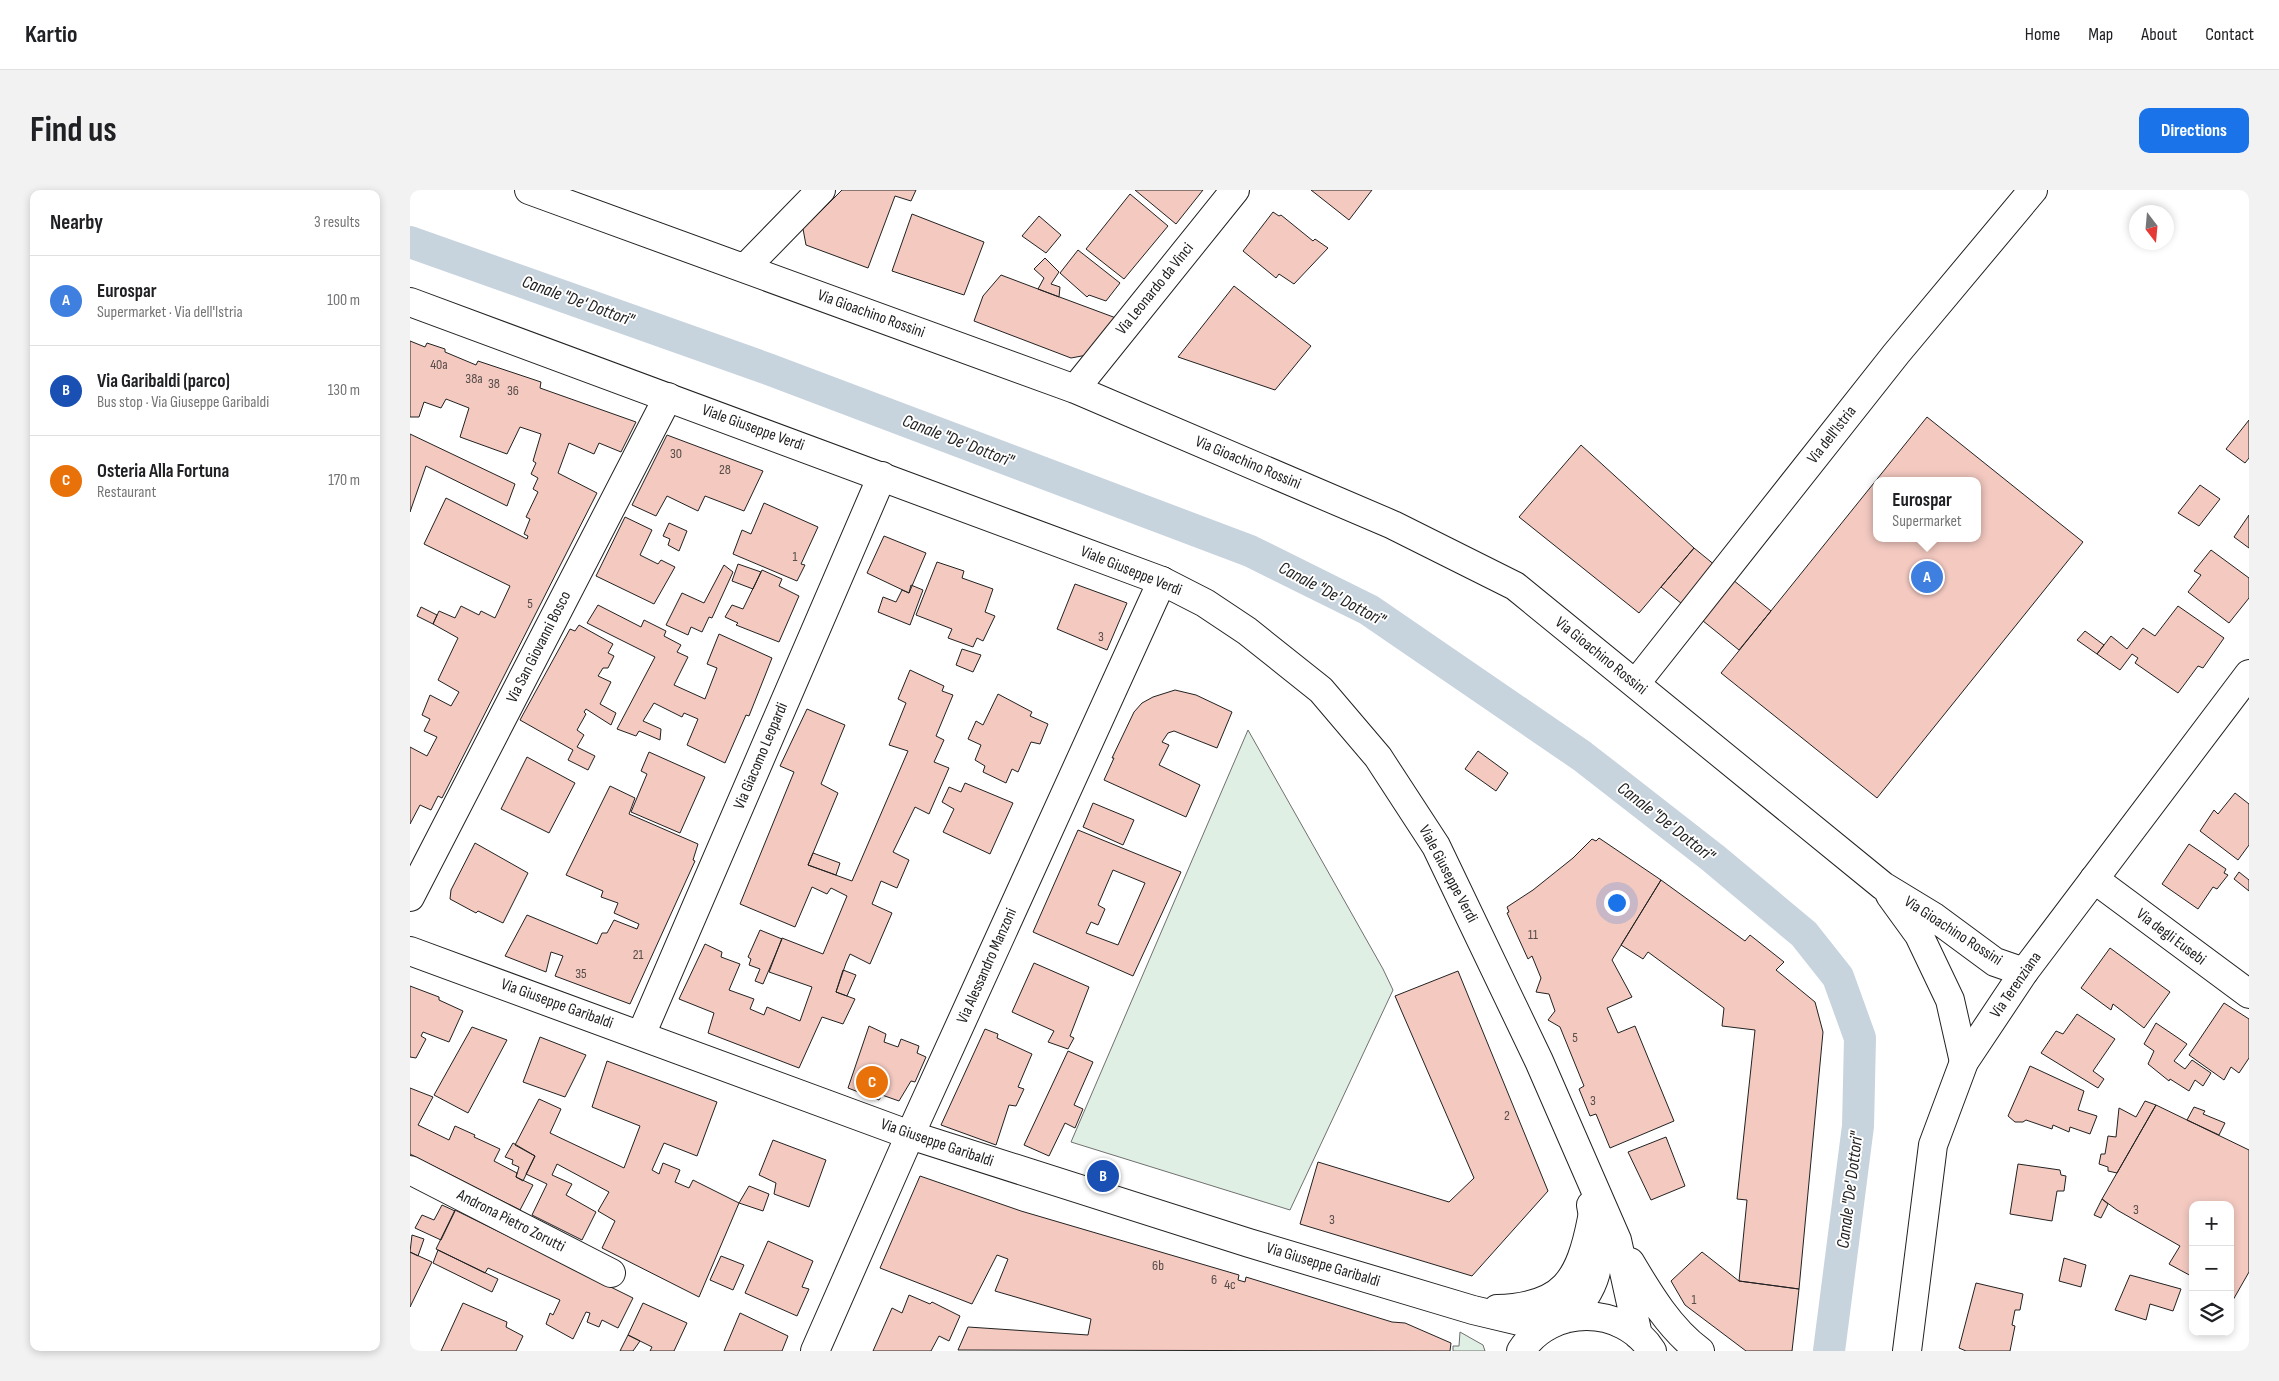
<!DOCTYPE html>
<html lang="en">
<head>
<meta charset="utf-8">
<style>
  :root { --surface:#fff; --page:#f2f2f2; --text:#202124; --muted:#757577; --line:#e0e0e0; --accent:#1a73e8 }
  body { margin:0; font-family:"Sofia Sans Condensed",sans-serif; background:var(--page); color:var(--text) }
  .controls { position:absolute; right:15px; bottom:15px; display:grid; overflow:hidden; border-radius:10px; box-shadow:0 2px 8px #0003 }
  .controls button { width:45px; height:45px; display:grid; place-items:center; padding:0; border:0; border-bottom:1px solid var(--line); background:var(--surface); color:var(--text); font:25px sans-serif }
  .compass { position:absolute; left:1719px; top:15px; width:45px; height:45px; border-radius:50%; background:var(--surface); box-shadow:0 2px 8px #0003; rotate:164deg }
  .you { position:absolute; left:1206px; top:712px; width:18px; height:18px; margin:-12px; border:4px solid #fff; border-radius:50%; background:#1a73e8; box-shadow:0 0 0 8px #1a73e833 }
  .badge { display:grid; place-items:center; width:32px; height:32px; border-radius:50%; background:var(--accent); color:#fff; font-size:16px; font-weight:700 }
  .pin { position:absolute; translate:-50% -50%; border:2px solid #fff; box-shadow:0 1px 5px #0006 }
  .popup { position:absolute; left:1463px; top:287px; width:108px; height:65px; box-sizing:border-box; display:grid; place-content:center; border-radius:10px; background:var(--surface); filter:drop-shadow(0 1px 4px #0005); font-size:16px; white-space:nowrap; color:var(--muted) }
  .popup b { font-size:19px; color:var(--text) }
  .popup::after { content:''; position:absolute; left:50%; top:100%; margin-left:-10px; border:10px solid transparent; border-top-color:var(--surface) }
  .list { margin:0; padding:0; list-style:none }
  h2 { display:flex; justify-content:space-between; align-items:center; height:65px; margin:0; padding:0 20px; font-size:21px }
  h2 small { font-size:16px; font-weight:400; color:var(--muted) }
  .list li { display:grid; grid-template-columns:32px 1fr auto; gap:15px; align-items:center; box-sizing:border-box; height:90px; padding:0 20px; border-top:1px solid var(--line) }
  .list b { display:block; font-size:19px; white-space:nowrap }
  .list p { margin:0; font-size:16px; white-space:nowrap; color:var(--muted) }
  .list em { font-size:16px; font-style:normal; color:var(--muted) }
  .icon { flex:none; width:28px; height:28px; fill:none; stroke:currentColor; stroke-width:2; stroke-linecap:round; stroke-linejoin:round }
  .map { position:relative; flex:none; width:1839px; height:1161px; overflow:hidden; border-radius:10px }
  header { display:flex; align-items:center; gap:30px; box-sizing:border-box; height:70px; padding:0 25px; background:var(--surface); border-bottom:1px solid var(--line) }
  header strong { font-size:24px }
  nav { display:flex; gap:28px; margin-inline-start:auto; font-size:18px }
  .intro { display:flex; align-items:center; justify-content:space-between; box-sizing:border-box; height:120px; padding:0 30px }
  h1 { margin:0; font-size:35px }
  .button { padding:12px 22px; border-radius:10px; background:var(--accent); color:#fff; font-size:18px; font-weight:700 }
  main { display:flex; gap:30px; padding:0 30px }
  aside { flex:1; background:var(--surface); border-radius:10px; box-shadow:0 2px 8px #0003 }
  .map>svg:first-child { display:block }
  .green { fill:#e0efe3; stroke:#6f6f6f }
  .lines { fill:none; stroke-linecap:round; stroke-linejoin:round }
  .canal { stroke:#c7d3dd; stroke-width:32 }
  .building { fill:#f3c9c0; stroke:#222; fill-rule:evenodd }
  .minor-casing { stroke:#222; stroke-width:30 }
  .tertiary-casing { stroke:#222; stroke-width:30 }
  .primary-casing { stroke:#222; stroke-width:30 }
  .minor { stroke:#fff; stroke-width:28 }
  .tertiary { stroke:#fff; stroke-width:28 }
  .primary { stroke:#fff; stroke-width:28 }
  .labels { text-anchor:middle; dominant-baseline:central; stroke-width:4; stroke-linejoin:round; paint-order:stroke }
  .number-label { font-size:14px; fill:#564c4a }
  .street-label { font-size:16px; fill:#222; stroke:#fff }
  .water-label { font-size:18px; font-style:italic; fill:#222; stroke:#fff }
</style>
</head>
<body>
<header>
<strong>Kartio</strong>
<nav><a>Home</a><a>Map</a><a>About</a><a>Contact</a></nav>
</header>
<div class="intro"><h1>Find us</h1><a class="button">Directions</a></div>
<main>
<aside>
<h2>Nearby<small>3 results</small></h2>
<ul class="list">
<li><span class="badge" style="background:#3f7fe0">A</span><div><b>Eurospar</b><p>Supermarket · Via dell'Istria</p></div><em>100 m</em></li>
<li><span class="badge" style="background:#1a4fb4">B</span><div><b>Via Garibaldi (parco)</b><p>Bus stop · Via Giuseppe Garibaldi</p></div><em>130 m</em></li>
<li><span class="badge" style="background:#e8710a">C</span><div><b>Osteria Alla Fortuna</b><p>Restaurant</p></div><em>170 m</em></li>
</ul>
</aside>
<div class="map">
<svg width="1839" height="1161" viewBox="0 0 1839 1161">
  <rect width="100%" height="100%" fill="#fff"/>
  <!-- green -->
  <path class="green" d="M838 540 973 779 983 800 880 1020 661 952Z
    M1050 1142 1073 1155 1075 1161H1043V1156H1049Z"/>
  <g class="lines">
    <!-- canal -->
    <path class="canal" d="M0 52 358 179 840 361 959 420 1172 566 1303 668 1394 744 1428 787 1450 848 1448 936 1419 1161"/>
  </g>
  <!-- building -->
  <path class="building" d="M432 0H506L501 11 485 6 458 78 396 55 393 39Z
    M725 0H793L766 34Z
    M901 0H962L939 30Z
    M720 4 758 36 714 89 676 59Z
    M863 22 869 26 871 25 903 51 905 49 918 58 884 94 869 84 866 88 833 61Z
    M502 24 574 52 554 105 482 81Z
    M629 26 651 45 636 63 612 46Z
    M668 60 710 93 696 111 679 105 677 107 650 83Z
    M635 68 649 82 641 94 650 97 649 107 628 99 634 88 624 79Z
    M591 85 628 99 706 128 677 165 661 168 564 131 573 106Z
    M824 96 901 156 865 200 768 167Z
    M0 151 15 157 17 153 35 159V162L66 175 68 171 131 192 130 198 226 232 211 262 189 253 184 264 159 253 148 283 187 303 32 608 28 606 21 620 10 615 0 634V557L17 566 27 547 14 541 20 529 12 525 20 505 41 516 49 502 28 490 48 448 23 434 29 421 45 428 51 416 69 425 71 421 85 428 100 396 14 354 36 308 117 349 118 346 114 344 120 329 116 327 128 302 123 299 128 288 121 284 126 273 123 271 131 244 110 237 97 264 50 247 59 218 36 209 31 218 14 212 9 227H0Z
    M1517 227 1673 352 1467 608 1311 483ZM1467 291H1567V348H1467Z
    M1839 230V268L1835 273 1816 259Z
    M0 244 105 294 97 316 16 276 0 322Z
    M257 245 353 281 334 321 295 306 288 321 257 306 246 326 222 315Z
    M1171 255 1284 358 1229 423 1109 327Z
    M1790 295 1810 309 1789 336 1768 323Z
    M354 313 408 337 391 374 395 375 387 391 323 364 332 340 341 344Z
    M1839 325V358L1824 347Z
    M215 327 242 340 230 365 248 374 251 370 265 377 244 414 186 386Z
    M259 333 277 341 269 361 258 355 260 349 253 346Z
    M474 346 516 363 499 403 457 383Z
    M1284 358 1361 421 1329 460 1251 397Z
    M1801 360 1839 388V408L1819 433 1778 402 1791 385 1784 381Z
    M527 372 554 381 552 388 583 399 575 422 585 426 573 451 567 448 563 457 538 448 542 439 506 425Z
    M328 374 351 382 343 399 322 391Z
    M314 375 323 382 302 428 299 427 292 442 281 437 278 445 256 435 272 403 294 413Z
    M352 380 372 389 369 396 389 406 369 452 326 435 328 433 315 427 322 415 333 419Z
    M665 394 717 413 697 460 647 439Z
    M501 395 513 400 500 435 468 422 473 407 486 412 492 400 499 403Z
    M188 415 231 437 234 430 256 441 254 446 271 455 267 462 278 467 264 495 295 509 307 478 297 474 309 444 362 468 339 526 336 525 315 573 277 555 288 529 274 523 272 527 244 513 233 531 251 539 250 550 229 541 226 546 207 539 245 467 177 433Z
    M1768 416 1814 448 1793 478 1788 476 1768 503 1725 473 1728 468 1722 464 1710 480 1687 464 1701 446 1717 459 1733 438 1745 446Z
    M11 417 27 425 23 434 7 426Z
    M169 435 203 454 198 463 204 466 198 478H193L188 486 201 492 190 514 206 523 201 535 176 519 174 522 176 524 167 540 174 545 167 557 185 566 178 580 158 570 163 560 110 530 160 439 165 441Z
    M1675 441 1694 455 1687 464 1667 450Z
    M552 459 571 465 563 482 546 475Z
    M500 480 534 496 532 501 543 505 526 546 534 550 524 572 539 578 519 624 505 617 483 662 499 670 487 698 471 691 464 709 462 714 482 723 460 774 440 764 436 773 426 802 445 809 433 834 412 827 389 878 298 843 304 823 269 809 295 754 312 762 311 767 330 774 319 800 344 809 340 819 354 825 357 817 390 831 402 797 359 782 372 748 413 764 437 706 421 698 417 704 402 697 385 737 330 714 384 582 370 576 397 519 435 535 411 594 428 603 398 675 442 691 498 561 479 555 496 513 488 509Z
    M765 500 786 505 822 522 807 558 764 541 758 543 752 552 759 555 749 575 790 595 776 627 694 590 704 568H702L724 522 732 513 743 507Z
    M588 504 622 522 620 526 638 534 630 554 621 552 608 582 602 579 596 593 573 582 575 576 565 570 571 555 558 549 566 531 573 535Z
    M1068 561 1098 583 1086 601 1055 579Z
    M239 562 295 587 270 643 221 622 237 584 231 581Z
    M117 567 165 593 139 643 91 619Z
    M555 593 603 613 580 664 533 642 544 619 532 612 539 597 551 602Z
    M200 596 225 608 219 624 288 654 283 670 285 671 220 814 145 786 153 766 141 762 136 782 95 766 117 725 187 754 192 743H197L204 730 227 739 229 734 204 723 208 713 191 707 193 701 156 685Z
    M1825 603 1839 614V655L1828 670 1790 641 1804 620 1808 624Z
    M683 613 724 630 713 655 673 637Z
    M668 640 771 682 723 786 623 742ZM703 680 735 693 708 755 676 743 681 732 688 735 695 719 688 715Z
    M1189 648 1251 690 1202 770 1222 807 1197 818 1208 843 1225 836 1264 931 1200 958 1186 924 1180 926 1169 899 1174 896 1150 837 1138 830 1145 821 1139 804 1126 802 1131 788 1122 766 1118 769 1097 723 1099 722 1097 717 1123 700 1163 668 1182 649 1186 651Z
    M65 653 118 683 93 733 68 721 66 723 40 709 41 700Z
    M1779 654 1816 679 1814 683 1818 685 1807 699 1803 697 1788 719 1752 694Z
    M403 663 430 673 426 685 398 675Z
    M1829 682 1839 690V701L1824 689Z
    M1251 690 1335 751 1340 745 1374 772 1366 780 1405 812 1413 842 1389 1099 1329 1091 1337 1010 1327 1009 1345 840 1312 836 1314 818 1238 762 1233 769 1211 755Z
    M350 740 372 749 353 794 345 791 350 779 339 775 341 769 338 767Z
    M1700 758 1760 802 1734 838 1703 814 1701 820 1671 798Z
    M624 773 679 797 660 846 664 848 658 859 638 852 644 841 602 822Z
    M433 780 446 785 437 806 426 802Z
    M1048 781 1138 1001 1062 1086 890 1034 908 972 1039 1012 1064 988 985 806Z
    M0 796 29 807V810L53 821 39 852 13 842 11 846 16 849 6 868 0 867Z
    M1814 813 1839 829V868L1829 883 1821 877 1814 890 1779 865Z
    M1667 824 1705 849 1683 881 1694 889 1688 898 1631 863 1646 841 1653 844Z
    M1746 833 1777 854 1764 871 1775 879 1782 870 1801 883 1793 896 1785 890 1779 901 1760 889 1759 891 1738 874 1744 861 1734 854Z
    M459 836 476 844 474 852 488 857 491 849 509 856 507 863 516 867 505 892 501 891 489 911 472 905 469 910 438 898Z
    M62 837 97 850 58 923 24 905Z
    M575 839 588 844 587 848 622 864 608 897 614 899 606 916 599 915 586 955 531 935Z
    M130 847 176 865 155 907 113 892Z
    M658 861 683 872 664 915 673 919 665 938 655 933 639 966 614 955Z
    M197 871 307 912 287 966 254 953 242 980 249 984 253 973 270 980 265 992 279 998 283 990 329 1013 289 1107 192 1058 205 1031 188 1021 199 1002 147 974 142 985 162 994 156 1005 186 1022 172 1050 122 1025 137 994 116 984 125 966 105 955 129 909 151 919 140 943 214 978 230 936 182 917Z
    M1620 876 1674 901 1668 920 1687 926 1680 944 1660 937 1659 942 1643 935 1642 939 1616 930 1613 932H1605L1598 926Z
    M0 898 23 907 8 935 39 950 45 936 65 945 64 947 90 959 84 971 107 983 106 987 123 995 110 1020 0 964Z
    M1735 911 1746 915 1707 983 1698 981V977L1689 974 1691 964H1695L1698 946 1706 947 1709 918 1726 927Z
    M1746 915 1839 960V1082L1823 1110 1820 1109V1015H1783V1087L1759 1074 1770 1056 1707 1020 1692 1009Z
    M1784 917 1795 921 1793 924 1815 933 1809 945 1777 930Z
    M1256 947 1275 996 1241 1010 1218 962Z
    M363 950 416 970 399 1017 364 1004 366 993 349 985Z
    M103 953 125 966 113 991 106 987 109 977 102 974 103 970 95 967Z
    M1608 974 1650 980 1651 985 1656 986 1654 1001H1647L1642 1031 1600 1024Z
    M510 986 611 1021 829 1085 828 1090 835 1092 836 1087 982 1132 995 1133 1041 1153 1040 1161 548 1160 558 1137 678 1145 681 1129 585 1101 598 1069 587 1065 562 1114 470 1078Z
    M339 996 359 1004 353 1021 329 1013Z
    M1692 1009 1698 1014 1691 1028 1684 1025Z
    M32 1015 45 1021 31 1050 5 1038 12 1025 24 1030Z
    M45 1020 223 1108 208 1138 192 1130 189 1137 177 1132 180 1123 176 1122 163 1149 136 1134 140 1123 143 1125 150 1110 78 1078 75 1083 26 1059Z
    M2 1045 14 1049 8 1066 0 1062Z
    M358 1051 403 1071 392 1097 399 1099 387 1126 335 1103Z
    M28 1060 88 1089 82 1102 23 1073Z
    M0 1062 22 1072 0 1117Z
    M1292 1062 1329 1091 1389 1099 1382 1161H1336L1275 1115 1261 1091Z
    M311 1066 334 1075 323 1100 300 1090Z
    M1654 1068 1676 1075 1671 1097 1649 1091Z
    M1720 1085 1771 1099 1763 1121 1740 1114 1736 1130 1705 1120Z
    M1566 1093 1613 1104 1610 1120H1605L1602 1135 1605 1136 1600 1161H1556L1549 1158Z
    M499 1105 520 1114 522 1112 550 1126 539 1151 529 1146 521 1161H463L482 1118 492 1123Z
    M53 1113 97 1132 96 1137 113 1146 106 1161H31Z
    M233 1113 277 1133 264 1161H240L242 1157 218 1145Z
    M330 1123 378 1146 372 1161H314Z
    M218 1145 230 1151 223 1161H210Z"/>
  <g class="lines">
    <!-- minor casing -->
    <g class="minor-casing">
      <path id="minor" d="M119 0 665 199 983 335 1105 396 1473 696 1524 727 1585 772 1614 782
        M335 78 411 0
        M665 199 825 0
        M1226 493 1486 164 1623 0
        M1684 689 1839 804
        M1480 705 1509 745 1540 810 1554 872
        M0 707 258 207
        M231 845 472 286
        M0 980 201 1083
        M405 1161 500 945 752 391"/>
    </g>
    <!-- tertiary casing -->
    <g class="tertiary-casing">
      <path id="tertiary" d="M0 761 500 945 839 1053 1063 1120 1135 1137
        M1087 1119C1154 1117 1170 1090 1182 1028
        M1497 1161 1523 955 1554 872 1614 782 1839 484"/>
    </g>
    <!-- primary casing -->
    <g class="primary-casing">
      <path id="primary" d="M0 112 752 391 795 413 837 441 911 500 968 567 1026 656 1129 871 1207 1050 1228 1145
        M1220 1072C1239 1104 1260 1139 1290 1161
        M1158 1128C1196 1088 1190 1065 1181 1015
        M1111 1161C1141 1114 1213 1115 1242 1161"/>
    </g>
    <!-- minor -->
    <use href="#minor" class="minor"/>
    <!-- tertiary -->
    <use href="#tertiary" class="tertiary"/>
    <!-- primary -->
    <use href="#primary" class="primary"/>
  </g>
  <g class="labels">
    <!-- number labels -->
    <g class="number-label">
      <text x="29" y="174">40a</text>
      <text x="64" y="188">38a</text>
      <text x="84" y="193">38</text>
      <text x="103" y="200">36</text>
      <text x="266" y="263">30</text>
      <text x="315" y="279">28</text>
      <text x="385" y="366">1</text>
      <text x="120" y="413">5</text>
      <text x="691" y="446">3</text>
      <text x="1123" y="744">11</text>
      <text x="228" y="764">21</text>
      <text x="171" y="783">35</text>
      <text x="1165" y="847">5</text>
      <text x="1183" y="910">3</text>
      <text x="1097" y="925">2</text>
      <text x="1726" y="1019">3</text>
      <text x="922" y="1029">3</text>
      <text x="748" y="1075">6b</text>
      <text x="804" y="1089">6</text>
      <text x="820" y="1094">4c</text>
      <text x="1284" y="1109">1</text>
    </g>
    <!-- street labels -->
    <g class="street-label">
      <text transform="translate(745 99) rotate(-51)">Via Leonardo da Vinci</text>
      <text transform="translate(461 124) rotate(20)">Via Gioachino Rossini</text>
      <text transform="translate(343 238) rotate(20)">Viale Giuseppe Verdi</text>
      <text transform="translate(1422 245) rotate(-52)">Via dell'Istria</text>
      <text transform="translate(838 273) rotate(23)">Via Gioachino Rossini</text>
      <text transform="translate(721 381) rotate(22)">Viale Giuseppe Verdi</text>
      <text transform="translate(129 457) rotate(-63)">Via San Giovanni Bosco</text>
      <text transform="translate(1191 466) rotate(39)">Via Gioachino Rossini</text>
      <text transform="translate(351 566) rotate(-67)">Via Giacomo Leopardi</text>
      <text transform="translate(1038 684) rotate(62)">Viale Giuseppe Verdi</text>
      <text transform="translate(1543 741) rotate(33)">Via Gioachino Rossini</text>
      <text transform="translate(1761 747) rotate(37)">Via degli Eusebi</text>
      <text transform="translate(577 776) rotate(-66)">Via Alessandro Manzoni</text>
      <text transform="translate(1606 795) rotate(-55)">Via Terenziana</text>
      <text transform="translate(147 814) rotate(20)">Via Giuseppe Garibaldi</text>
      <text transform="translate(527 953) rotate(19)">Via Giuseppe Garibaldi</text>
      <text transform="translate(101 1031) rotate(27)">Androna Pietro Zorutti</text>
      <text transform="translate(913 1075) rotate(17)">Via Giuseppe Garibaldi</text>
    </g>
    <!-- water labels -->
    <g class="water-label">
      <text transform="translate(168 111) rotate(20)">Canale "De' Dottori"</text>
      <text transform="translate(548 251) rotate(21)">Canale "De' Dottori"</text>
      <text transform="translate(922 404) rotate(28)">Canale "De' Dottori"</text>
      <text transform="translate(1256 632) rotate(38)">Canale "De' Dottori"</text>
      <text transform="translate(1440 1000) rotate(-83)">Canale "De' Dottori"</text>
    </g>
  </g>
</svg>
<div class="controls">
<button>+</button>
<button>−</button>
<button><svg class="icon" aria-label="layers" viewBox="0 0 24 24"><path d="M12 4l9 5-9 5-9-5zM3 14l9 5 9-5"/></svg></button>
</div>
<svg class="compass" viewBox="-18 -18 36 36"><path d="M0-13l5 13h-10z" fill="#e53935"/><path d="M0 13l5-13h-10z" fill="#757577"/></svg>
<div class="you"></div>
<div class="pin badge" style="left:1517px;top:387px;background:#3f7fe0">A</div>
<div class="popup"><b>Eurospar</b>Supermarket</div>
<div class="pin badge" style="left:693px;top:986px;background:#1a4fb4">B</div>
<div class="pin badge" style="left:462px;top:892px;background:#e8710a">C</div>
</div>
</main>
</body>
</html>
